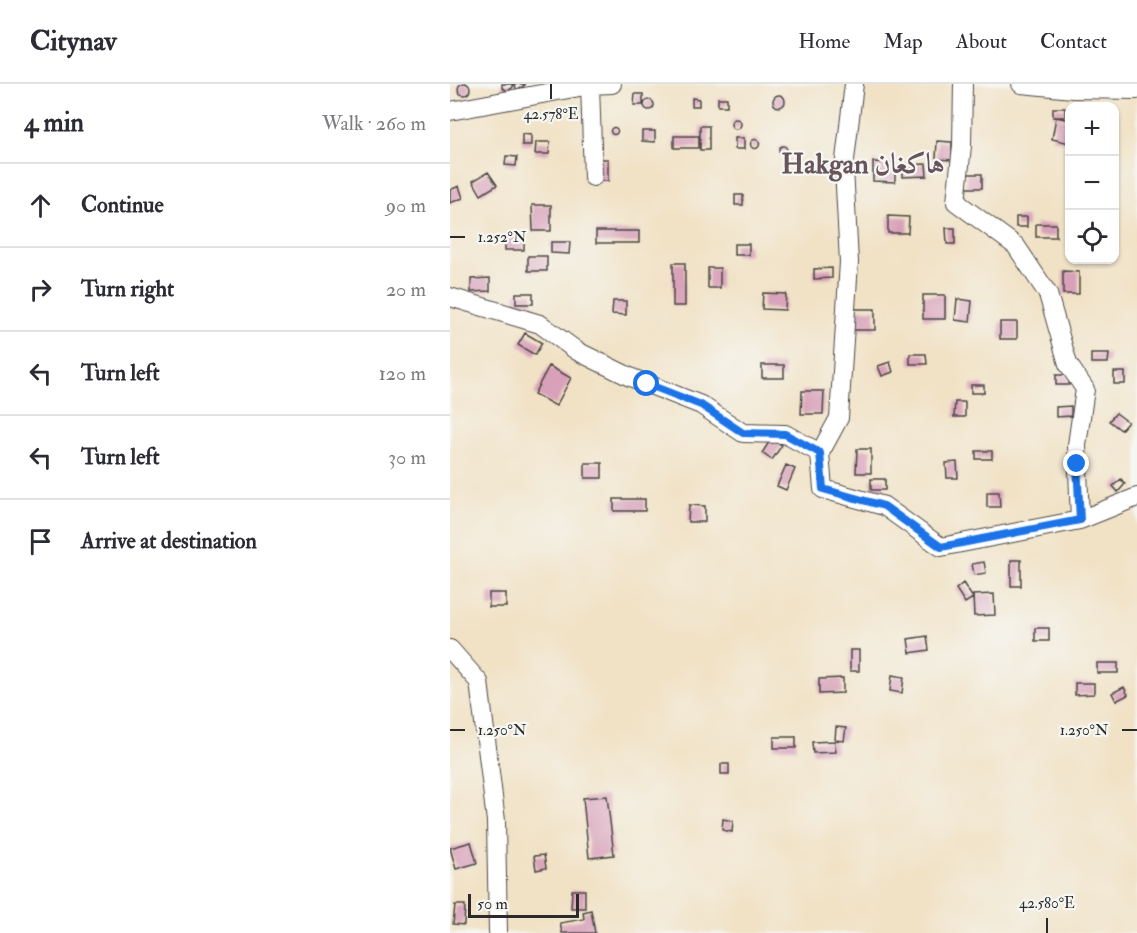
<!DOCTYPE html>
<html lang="en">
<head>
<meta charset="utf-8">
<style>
  :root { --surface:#fff; --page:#f2f2f3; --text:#2b2b33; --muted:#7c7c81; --line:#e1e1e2 }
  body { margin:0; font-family:"IM FELL Double Pica",Amiri,serif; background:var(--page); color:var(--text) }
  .controls { position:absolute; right:18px; top:18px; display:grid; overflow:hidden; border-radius:12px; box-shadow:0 2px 4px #0004 }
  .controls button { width:54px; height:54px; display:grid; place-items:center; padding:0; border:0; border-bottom:2px solid var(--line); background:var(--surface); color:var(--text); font:30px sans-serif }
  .scale { position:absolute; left:18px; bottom:15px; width:111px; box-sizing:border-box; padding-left:6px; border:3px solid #2b2b2b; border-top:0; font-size:16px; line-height:21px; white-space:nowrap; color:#2b2b2b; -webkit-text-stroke:4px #f6f6f2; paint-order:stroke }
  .stop { position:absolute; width:18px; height:18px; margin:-14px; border:4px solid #1a73e8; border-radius:50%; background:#fff }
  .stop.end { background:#1a73e8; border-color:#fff; box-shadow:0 2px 6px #0008 }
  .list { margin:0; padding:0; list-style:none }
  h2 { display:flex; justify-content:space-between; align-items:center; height:78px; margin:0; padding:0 24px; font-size:26px }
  h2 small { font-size:20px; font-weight:400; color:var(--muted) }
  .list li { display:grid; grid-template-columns:39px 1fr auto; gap:18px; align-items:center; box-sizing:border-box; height:84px; padding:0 24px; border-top:2px solid var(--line) }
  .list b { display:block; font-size:22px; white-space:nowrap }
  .list em { font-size:20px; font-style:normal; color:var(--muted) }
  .icon { flex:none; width:33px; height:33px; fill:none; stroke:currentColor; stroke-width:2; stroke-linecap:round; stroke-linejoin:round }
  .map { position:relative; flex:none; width:687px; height:849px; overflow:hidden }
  header { display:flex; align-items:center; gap:36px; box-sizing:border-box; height:84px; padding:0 30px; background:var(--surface); border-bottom:2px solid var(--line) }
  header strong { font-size:28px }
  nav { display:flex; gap:33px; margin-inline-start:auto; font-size:21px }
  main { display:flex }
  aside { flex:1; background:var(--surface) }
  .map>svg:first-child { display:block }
  .building { fill:#d8a1b9 }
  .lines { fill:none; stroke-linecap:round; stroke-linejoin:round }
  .minor-casing { stroke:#494642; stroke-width:20 }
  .minor { stroke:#fff; stroke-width:18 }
  .route { stroke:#1a73e8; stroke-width:8 }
  .ticks { fill:none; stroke:#2b2b2b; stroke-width:2 }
  .labels { text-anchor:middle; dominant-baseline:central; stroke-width:4.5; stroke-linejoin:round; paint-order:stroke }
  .quarter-label { font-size:28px; font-weight:bold; fill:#68545d; stroke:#f6f6f2 }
  .ticks-label { font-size:15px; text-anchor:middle; fill:#2b2b2b; stroke:#f6f6f2; stroke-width:4.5; stroke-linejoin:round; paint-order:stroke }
</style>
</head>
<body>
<header>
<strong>Citynav</strong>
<nav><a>Home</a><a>Map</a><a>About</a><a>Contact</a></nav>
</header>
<main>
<aside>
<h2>4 min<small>Walk · 260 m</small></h2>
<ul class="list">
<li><svg class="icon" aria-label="ahead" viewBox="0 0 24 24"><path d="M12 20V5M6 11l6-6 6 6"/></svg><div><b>Continue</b></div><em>90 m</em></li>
<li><svg class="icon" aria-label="right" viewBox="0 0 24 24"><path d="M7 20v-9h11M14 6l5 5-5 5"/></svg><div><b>Turn right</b></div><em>20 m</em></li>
<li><svg class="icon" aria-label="left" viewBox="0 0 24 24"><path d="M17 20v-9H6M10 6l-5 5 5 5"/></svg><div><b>Turn left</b></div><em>120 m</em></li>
<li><svg class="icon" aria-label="left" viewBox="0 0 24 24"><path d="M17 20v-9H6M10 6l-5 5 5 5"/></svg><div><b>Turn left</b></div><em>30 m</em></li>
<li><svg class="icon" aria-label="arrive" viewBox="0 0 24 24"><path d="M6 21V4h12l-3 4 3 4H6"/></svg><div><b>Arrive at destination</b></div></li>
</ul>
</aside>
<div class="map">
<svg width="687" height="849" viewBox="0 0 687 849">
  <rect width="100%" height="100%" fill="#f6f6f2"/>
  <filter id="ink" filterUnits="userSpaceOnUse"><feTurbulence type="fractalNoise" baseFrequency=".0167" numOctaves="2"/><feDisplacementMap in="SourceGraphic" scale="12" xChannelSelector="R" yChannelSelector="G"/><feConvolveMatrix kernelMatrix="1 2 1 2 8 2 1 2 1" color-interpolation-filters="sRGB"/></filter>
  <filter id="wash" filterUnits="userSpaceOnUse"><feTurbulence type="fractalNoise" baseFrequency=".008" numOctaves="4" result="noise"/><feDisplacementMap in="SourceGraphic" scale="24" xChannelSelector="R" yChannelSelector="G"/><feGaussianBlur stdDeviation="1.35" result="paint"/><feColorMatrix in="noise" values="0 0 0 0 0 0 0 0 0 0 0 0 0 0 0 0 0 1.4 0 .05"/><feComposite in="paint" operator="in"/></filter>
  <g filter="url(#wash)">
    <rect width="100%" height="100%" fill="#f1e2c6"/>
    <g id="blocks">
      <!-- building -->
      <path class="building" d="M8 5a6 6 0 1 1 12 0a6 6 0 1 1-12 0Z
        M52 0H63V3L58 7 52 4Z
        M64 0H75V1L67 6Z
        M185 10H193V21H184Z
        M323 17a6 6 0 1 1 12 0a6 6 0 1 1-12 0Z
        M242 14 249 15V22H242Z
        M268 14H277V22H268Z
        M194 21a5 5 0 1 1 10 0a5 5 0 1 1-10 0Z
        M603 24H615V33H603Z
        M606 33 620 36V59L602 55Z
        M281 40a5 5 0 1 1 10 0a5 5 0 1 1-10 0Z
        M250 42H259V66H250Z
        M160.5 47a3.5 3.5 0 1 1 7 0a3.5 3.5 0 1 1-7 0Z
        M192 47H205V58L192 57Z
        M72 50 81 51V61H72Z
        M224 52H249V64H224Z
        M285 54H294V65H285Z
        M300.5 60a4.5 4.5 0 1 1 9 0a4.5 4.5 0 1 1-9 0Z
        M487 57 502 58V76L486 75Z
        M86 58H100L99 70H85Z
        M329 66a4 4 0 1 1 8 0a4 4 0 1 1-8 0Z
        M56 72 67 73 66 82 55 81Z
        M147 75H158V97H146Z
        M423 78 445 79V98L423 97Z
        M476 80 477 92 453 93V81Z
        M38 88 47 101 31 111 23 97Z
        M516 90H532V104H517Z
        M9 102 13 114 0 119V106Z
        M285 111H293V121H285Z
        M82 121H101V147H83Z
        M438 132 459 133 458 149H438Z
        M566 133H577V143H566Z
        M586 140H606V153H586Z
        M496 144H505V160H497Z
        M146 147H189V159H146Z
        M55 153H74V166H55Z
        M101 158H120L119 170 101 169Z
        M284 160H299V171H284Z
        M78 172H97V187H78Z
        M223 179H235V222H223Z
        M258 184H270V204H258Z
        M382 184V194L364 195V185Z
        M613 187 629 188V210H613Z
        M40 194V207L21 208V195Z
        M66 209H83V220H66Z
        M313 209 336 210 335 226 312 225Z
        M473 211H495V235H473Z
        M507 215 522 217 520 238 505 236Z
        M163 217H176V231L162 230Z
        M402 225H425V246H403Z
        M550 238H567V255H550Z
        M75 249 92 259 85 271 68 261Z
        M460 270H476L477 280H460Z
        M641 270H659L658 279H641Z
        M440 278 443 288 432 292 428 282Z
        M312 281H334V294H312Z
        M99 282 121 294 106 322 84 310Z
        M664 288H675V300H664Z
        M606 291H619V301H606Z
        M521 301H534V309H521Z
        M352 307H374L373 330H351Z
        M505 318H515V333H504Z
        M621 322V332L606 333V323Z
        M666 329 678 338 671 346 659 337Z
        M321 355 332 361 322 376 312 369Z
        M407 365H421V389H406Z
        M526 367H542V375H526Z
        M507 378 508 394H497L496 379Z
        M135 379H152V394H135Z
        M336 381 345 385 336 406 327 402Z
        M421 395H435V406H421Z
        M671 395 675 400 668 408 663 402Z
        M537 408H549L550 423H537Z
        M164 415H195V427H164Z
        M239 421 255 422V438H238Z
        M561 476H571V502H561Z
        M534 478 536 489 524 491 522 480Z
        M513 499 523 514 515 519 506 505Z
        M39 509H56V523H39Z
        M544 510 545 531 524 532 523 511Z
        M585 544H599V557H585Z
        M477 552 479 566 460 569 458 555Z
        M400 566H409V587H400Z
        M647 579H668V589H647Z
        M442 591 454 593 452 609 440 607Z
        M393 594V609L369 610V595Z
        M625 599H644V610L625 611Z
        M674 603 678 611 666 617 662 609Z
        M386 643 396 644 394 657 385 656Z
        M324 653H346V664H324Z
        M385 657 386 668 363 669 362 658Z
        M271 680H279V690H271Z
        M157 712 164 771 139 774 133 714Z
        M273 735 283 737 282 748 272 746Z
        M21 758 27 779 6 785 0 764Z
        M94 771 96 784 86 786 84 772Z
        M122 806H135V824H121Z
        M5 821H15L14 841 3 840Z
        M141 826 145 849H112L110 839 134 835 133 828Z"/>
    </g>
  </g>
  <g filter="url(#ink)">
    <use href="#blocks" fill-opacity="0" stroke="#494642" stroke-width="1.5"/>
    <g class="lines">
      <!-- minor casing -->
      <g class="minor-casing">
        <path id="minor" d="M140 0 143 93
          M513 0 512 62 506 118 566 162 598 210 618 280 635 305 627 361 630 436
          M571 0 623 5 687 6
          M0 27 140 1 162 0
          M0 213 90 240 127 267 180 293 251 321 293 349 335 350 370 369 373 405 434 422 491 463 630 436 687 413
          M370 369 389 334 399 178 394 84 404 0
          M0 565 29 598 46 737 48 848"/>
      </g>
      <!-- minor -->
      <use href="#minor" class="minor"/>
    </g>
  </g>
  <g class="lines" filter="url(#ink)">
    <!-- route -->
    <path class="route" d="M197 300 251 321 293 349 335 350 370 369 373 405 434 422 491 463 630 436 627 380"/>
  </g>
  <!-- ticks -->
  <path class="ticks" d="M101 0V15M0 153H15M0 646H15M672 646H687M597 834V849"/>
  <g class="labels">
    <!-- quarter labels -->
    <g class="quarter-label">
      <text x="413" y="80">Hakgan هاكغان</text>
    </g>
  </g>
  <g class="ticks-label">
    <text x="101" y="35">42.578°E</text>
    <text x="52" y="158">1.252°N</text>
    <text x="52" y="651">1.250°N</text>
    <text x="634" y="651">1.250°N</text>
    <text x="597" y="824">42.580°E</text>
  </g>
</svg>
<div class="controls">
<button>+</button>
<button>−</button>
<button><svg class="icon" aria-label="locate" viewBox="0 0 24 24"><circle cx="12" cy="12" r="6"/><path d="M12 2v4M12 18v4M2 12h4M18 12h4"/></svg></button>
</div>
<div class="scale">50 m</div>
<div class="stop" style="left:197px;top:300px"></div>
<div class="stop end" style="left:627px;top:380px"></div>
</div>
</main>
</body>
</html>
